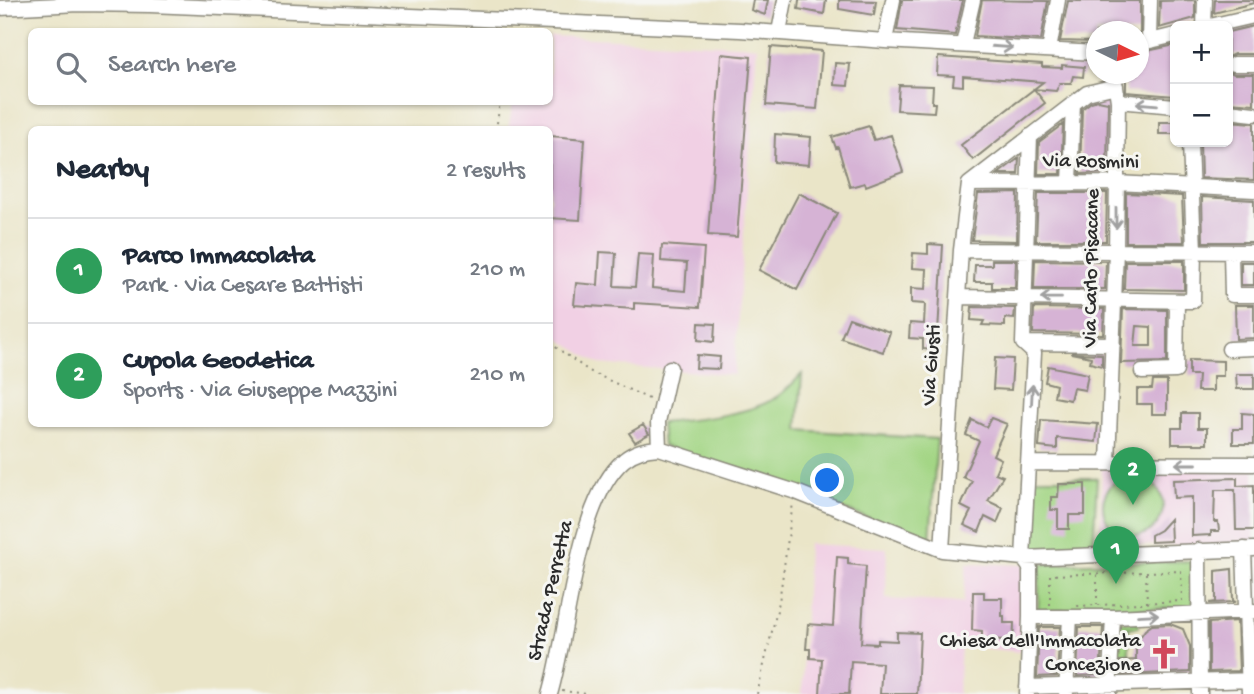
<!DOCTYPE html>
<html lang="en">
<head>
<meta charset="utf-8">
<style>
  :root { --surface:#fff; --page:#f2f2f3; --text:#1f2937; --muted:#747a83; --line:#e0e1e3; --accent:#d1495b }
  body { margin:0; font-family:"Gochi Hand",sans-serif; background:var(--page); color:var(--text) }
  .controls { position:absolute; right:21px; top:21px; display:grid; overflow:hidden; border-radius:10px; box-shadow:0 2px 5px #0004 }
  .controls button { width:63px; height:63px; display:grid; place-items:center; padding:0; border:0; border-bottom:2px solid var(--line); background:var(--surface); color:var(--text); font:35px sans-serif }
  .compass { position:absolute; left:1086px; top:21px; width:63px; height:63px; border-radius:50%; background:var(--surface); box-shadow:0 2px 5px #0004; rotate:95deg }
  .you { position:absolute; left:828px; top:481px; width:24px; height:24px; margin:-18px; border:5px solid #fff; border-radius:50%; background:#1a73e8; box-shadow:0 0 0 10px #1a73e833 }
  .badge { display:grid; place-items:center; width:46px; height:46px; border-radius:50%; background:var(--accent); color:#fff; font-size:23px; font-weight:700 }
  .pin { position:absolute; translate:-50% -58px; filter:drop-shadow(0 2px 4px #0008) }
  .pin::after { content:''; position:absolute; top:37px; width:24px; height:21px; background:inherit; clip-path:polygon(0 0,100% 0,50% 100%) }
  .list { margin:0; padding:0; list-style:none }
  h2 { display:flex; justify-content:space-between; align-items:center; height:91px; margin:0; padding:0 28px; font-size:30px }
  h2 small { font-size:23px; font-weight:400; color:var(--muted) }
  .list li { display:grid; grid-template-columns:46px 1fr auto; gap:21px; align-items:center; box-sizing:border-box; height:105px; padding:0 28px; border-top:2px solid var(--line) }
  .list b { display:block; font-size:26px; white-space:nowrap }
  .list p { margin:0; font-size:23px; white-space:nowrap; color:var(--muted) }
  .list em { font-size:23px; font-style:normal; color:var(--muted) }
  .icon { flex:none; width:38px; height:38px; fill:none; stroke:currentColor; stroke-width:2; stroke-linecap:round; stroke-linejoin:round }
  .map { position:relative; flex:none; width:1254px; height:694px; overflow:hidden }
  .search { position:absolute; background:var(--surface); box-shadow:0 2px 5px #0004; left:28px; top:28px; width:525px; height:77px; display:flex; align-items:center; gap:18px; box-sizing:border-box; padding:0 24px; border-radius:10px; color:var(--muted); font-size:26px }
  .panel { position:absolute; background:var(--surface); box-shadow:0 2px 5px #0004; left:28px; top:126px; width:525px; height:301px; border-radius:10px }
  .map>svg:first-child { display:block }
  .built { fill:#f1d0e4 }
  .green { fill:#a3d584; stroke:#678058; stroke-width:2 }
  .building { fill:#d6b3d5; fill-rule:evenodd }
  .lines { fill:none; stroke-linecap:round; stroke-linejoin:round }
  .minor-casing { stroke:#8a887a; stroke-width:17 }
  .path { stroke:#8a887a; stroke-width:2; stroke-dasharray:2 5; stroke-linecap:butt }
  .minor { stroke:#fff; stroke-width:14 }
  .oneway { stroke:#a0a0a0 }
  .labels { text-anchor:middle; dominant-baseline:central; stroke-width:6; stroke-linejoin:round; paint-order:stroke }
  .street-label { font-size:21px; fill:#2b2b2b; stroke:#f6f6f2 }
  .poi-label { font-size:21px; fill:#2b2b2b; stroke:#f6f6f2; text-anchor:end }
</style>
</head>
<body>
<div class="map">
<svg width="1254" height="694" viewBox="0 0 1254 694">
  <rect width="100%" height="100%" fill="#f6f6f2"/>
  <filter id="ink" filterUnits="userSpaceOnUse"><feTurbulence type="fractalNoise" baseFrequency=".0143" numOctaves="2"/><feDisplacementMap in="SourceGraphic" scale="14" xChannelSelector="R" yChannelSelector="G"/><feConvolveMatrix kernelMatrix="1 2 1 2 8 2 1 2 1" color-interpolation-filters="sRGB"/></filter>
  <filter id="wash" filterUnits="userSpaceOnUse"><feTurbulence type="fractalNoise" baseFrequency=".00686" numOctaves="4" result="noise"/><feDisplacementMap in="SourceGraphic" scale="28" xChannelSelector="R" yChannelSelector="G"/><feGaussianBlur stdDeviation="1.57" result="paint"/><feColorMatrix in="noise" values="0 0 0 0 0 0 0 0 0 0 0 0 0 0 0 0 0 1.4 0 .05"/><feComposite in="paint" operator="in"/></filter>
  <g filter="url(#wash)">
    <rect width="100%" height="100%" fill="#eae5c8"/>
    <!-- built -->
    <path class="built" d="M550 36 757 46 734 375 599 364 561 340 550 328V130H508L513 102H550Z
      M1102 463 1254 468V546L1100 545Z
      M808 544 887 548 886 599 963 603 967 563 1024 565 1020 652 961 646 958 694H802Z"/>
    <!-- green -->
    <path class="green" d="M802 374 798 430 937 439 930 540 663 446 661 423C693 420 752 415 778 396 787 390 794 382 802 374Z
      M1103 506a30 30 0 1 1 60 0a30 30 0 1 1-60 0Z
      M1033 478H1097L1093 550 1028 551Z
      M1193 561V608L1038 611 1040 564Z
      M1115 622H1139L1138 627 1118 628 1129 629V660L1116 661Z"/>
    <g id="blocks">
      <!-- building -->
      <path class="building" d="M753 0H768L765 15 751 10Z
        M799 0H826L824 14 798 9Z
        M839 0 876 1 874 15 839 9Z
        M902 0H963L955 35 897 30Z
        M982 0 1048 1 1041 40 975 36Z
        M1195 0V18L1159 28 1160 1Z
        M1215 0H1254V3L1214 13Z
        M1068 1H1140V33L1096 32V42L1060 41Z
        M1254 26V54H1234L1228 57V32Z
        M1175 45V96L1126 92V74H1138V53Z
        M771 47 822 51 817 109 766 105Z
        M721 54 751 57 737 237 708 235Z
        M938 57 1042 64V67L1062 68V65L1084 67 1083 77 1073 76 1071 83H1060L1056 91 1034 89 1045 103 973 160 961 145 1043 82 963 76V86L953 85 954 76 937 75Z
        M835 63 850 64 848 86 834 85Z
        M1228 71 1234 74H1254V104L1228 102Z
        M899 85 933 86 932 103H935L934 112 897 110Z
        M1098 100 1108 102 1107 173 1080 174 1082 109 1091 102Z
        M1228 121 1254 123V180L1201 178 1200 142H1228Z
        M1159 122H1175V134H1159Z
        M1063 124 1061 174H1038L1039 142Z
        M869 126 874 140 891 135 903 172 866 186 865 183 850 187 838 147 836 148 832 137Z
        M775 134 811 137 809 165 774 162Z
        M550 136 585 139 580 220 550 218Z
        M1019 158 1018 174H998Z
        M799 193 837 213 797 290 759 270Z
        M1018 193 1017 241 972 240 978 194Z
        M1038 193H1107L1106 241H1036Z
        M1126 193 1182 196 1184 242H1126Z
        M1202 197 1254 200V242H1203Z
        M928 244 943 245 937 350 923 349V339L909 338 910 323 924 324 925 304 911 303V288L926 289 927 269 912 268 913 253 928 254Z
        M662 245 704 248 700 307 634 303V309L574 305 576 283 598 285 600 252 616 253 614 286 635 287 638 254 654 255 652 288 685 291 687 263 661 261Z
        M992 260H1016L1015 288H992V282H974L975 265H992Z
        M1035 260 1106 261 1105 289H1034Z
        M1125 261H1184V290L1124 289Z
        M1241 262H1254V285H1241Z
        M1235 305H1254V338L1236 339Z
        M972 307 1015 308 1014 319 1005 318V326L982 325 984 321 971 320Z
        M1034 308 1104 309 1103 334 1033 333Z
        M1123 309 1167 310V362L1121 363ZM1137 326 1151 327V346H1135Z
        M849 318 890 332 883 352 841 338Z
        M699 323 715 324 714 342 698 340Z
        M1071 353 1102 354V366L1090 363 1091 357Z
        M697 355 720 357 719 369 696 368Z
        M995 358 1013 359 1011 390 993 389Z
        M1189 360 1223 361V376H1213V391H1197L1198 375H1189Z
        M1048 366 1088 374 1085 390 1073 388 1070 400 1054 397 1056 385 1045 382Z
        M1236 374H1254V389H1237Z
        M1153 381H1167V414H1152V404H1137V389H1152Z
        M1182 413H1198V428H1207V444H1172V428H1182Z
        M1242 413 1254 414V444H1233V429H1242Z
        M991 418 1007 424 993 455 1001 459 995 473 1003 476 988 501 1003 508 997 523 985 517 979 532 964 525 971 511 961 506 972 481 963 477 979 441 966 435 972 420 986 427Z
        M1041 420 1098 424 1096 442 1057 438V449L1039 447Z
        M643 425 649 434 635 442 629 433Z
        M1237 478V486L1254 485V530H1236L1235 490H1215L1214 522H1218L1219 531H1211V535L1192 536V497L1174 498 1173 480Z
        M1059 484H1085V515H1069V529H1058V510H1051V497H1058Z
        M1170 519 1171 541 1151 542V535L1160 530Z
        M837 557 848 558V564L866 566 861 643 878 644V640L897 641V632L920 633 917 694H880L882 663 851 661 849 694H820L822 659 810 658V649H806L808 624 833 626Z
        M1232 569 1233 601 1236 602 1209 603 1216 602V571Z
        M973 592H984V598H1002V616H1004V623H1014L1013 648 1004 647V640L982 639V631L972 630Z
        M1237 621 1239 671 1209 672V623Z
        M1170 624 1183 629 1190 646V672L1120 675V661L1136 660V643L1145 630 1152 625Z
        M1039 627H1060L1057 676 1037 677Z
        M1079 627H1103L1100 675 1077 676Z"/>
    </g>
  </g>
  <g filter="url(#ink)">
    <use href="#blocks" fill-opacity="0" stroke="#8a887a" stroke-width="2"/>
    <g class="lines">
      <!-- minor casing -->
      <g class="minor-casing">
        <path id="minor" d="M0 8 79 4 150 5 740 30 885 41 1096 53
          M1204 26 1205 0
          M1210 26 1254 16
          M779 32 785 0
          M885 41 893 0
          M1149 41 1150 0
          M963 44 973 0
          M1138 44 1175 35
          M1049 50 1058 0
          M1234 64H1254
          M1118 101 1175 106
          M1228 111 1254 114
          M1070 183 1073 103
          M969 184 1116 183 1254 190
          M969 184 1087 93 1116 86
          M961 250 1254 252
          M1231 252 1232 295H1254
          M960 297 1193 301 1194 251 1190 142
          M1023 343 1113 344
          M1229 349 1254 348
          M1142 372 1176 371 1177 301
          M659 448 658 422 670 368
          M1029 463 1254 464
          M1108 463 1116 250 1118 101 1114 74
          M1244 549 1249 694
          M942 550 961 250 969 184
          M1199 550 1200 694
          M1030 617H1113L1254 611
          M1027 687 1254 680
          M1066 693 1070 617
          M550 694C569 632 575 502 624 460 635 451 646 449 659 448L796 492 942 550 1023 558 1254 549
          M1027 694 1030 617V568L1023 558 1034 353 1023 343 1030 136
          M1109 694 1113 617"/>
      </g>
      <!-- path -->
      <path class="path" d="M496 130 500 102
        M550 343 589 371 649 399
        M1146 573 1147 603
        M1097 575V605
        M1050 605V575L1181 571 1182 601 1077 606
        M562 691 588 694
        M757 694 779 602 793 503"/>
      <!-- minor -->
      <use href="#minor" class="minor"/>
    </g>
    <!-- one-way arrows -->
    <defs><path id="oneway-shaft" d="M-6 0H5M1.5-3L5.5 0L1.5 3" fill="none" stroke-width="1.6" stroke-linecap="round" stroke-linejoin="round" transform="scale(1.75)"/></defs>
    <g class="oneway">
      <use href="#oneway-shaft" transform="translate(1002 47) rotate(4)"/>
      <use href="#oneway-shaft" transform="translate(1147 104) rotate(-175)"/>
      <use href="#oneway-shaft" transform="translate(1116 218) rotate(90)"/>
      <use href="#oneway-shaft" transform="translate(1051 298) rotate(-179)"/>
      <use href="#oneway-shaft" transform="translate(1032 395) rotate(-87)"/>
      <use href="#oneway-shaft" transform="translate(1186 464) rotate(-180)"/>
      <use href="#oneway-shaft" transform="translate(1148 615) rotate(-3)"/>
    </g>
  </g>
  <!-- icons -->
  <defs>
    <g id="church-bare" transform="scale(2.415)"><path d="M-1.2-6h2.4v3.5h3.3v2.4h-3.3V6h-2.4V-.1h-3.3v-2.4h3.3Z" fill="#d1495b" stroke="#f6f6f2" stroke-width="2.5" paint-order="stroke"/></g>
  </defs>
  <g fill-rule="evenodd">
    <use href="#church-bare" x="1164" y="654"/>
  </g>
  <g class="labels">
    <!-- street labels -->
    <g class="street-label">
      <text transform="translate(1091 163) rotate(1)">Via Rosmini</text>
      <text transform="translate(1093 268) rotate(-89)">Via Carlo Pisacane</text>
      <text transform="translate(933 365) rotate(-86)">Via Giusti</text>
      <text transform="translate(552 591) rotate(-77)">Strada Perretta</text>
    </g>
    <!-- poi labels -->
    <g class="poi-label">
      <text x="1141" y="642">Chiesa dell'Immacolata<tspan x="1141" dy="24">Concezione</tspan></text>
    </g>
  </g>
</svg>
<div class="controls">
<button>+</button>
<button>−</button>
</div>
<svg class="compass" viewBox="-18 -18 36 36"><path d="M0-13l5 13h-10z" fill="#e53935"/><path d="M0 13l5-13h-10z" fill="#747a83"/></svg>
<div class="you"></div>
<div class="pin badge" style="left:1116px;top:584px;background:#2e9e5b">1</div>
<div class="pin badge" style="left:1133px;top:505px;background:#2e9e5b">2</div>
<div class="search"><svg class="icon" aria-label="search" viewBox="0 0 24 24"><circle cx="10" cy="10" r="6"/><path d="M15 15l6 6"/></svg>Search here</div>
<section class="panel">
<h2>Nearby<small>2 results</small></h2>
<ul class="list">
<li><span class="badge" style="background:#2e9e5b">1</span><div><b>Parco Immacolata</b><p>Park · Via Cesare Battisti</p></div><em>210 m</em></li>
<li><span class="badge" style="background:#2e9e5b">2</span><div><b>Cupola Geodetica</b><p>Sports · Via Giuseppe Mazzini</p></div><em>210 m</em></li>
</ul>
</section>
</div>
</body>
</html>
